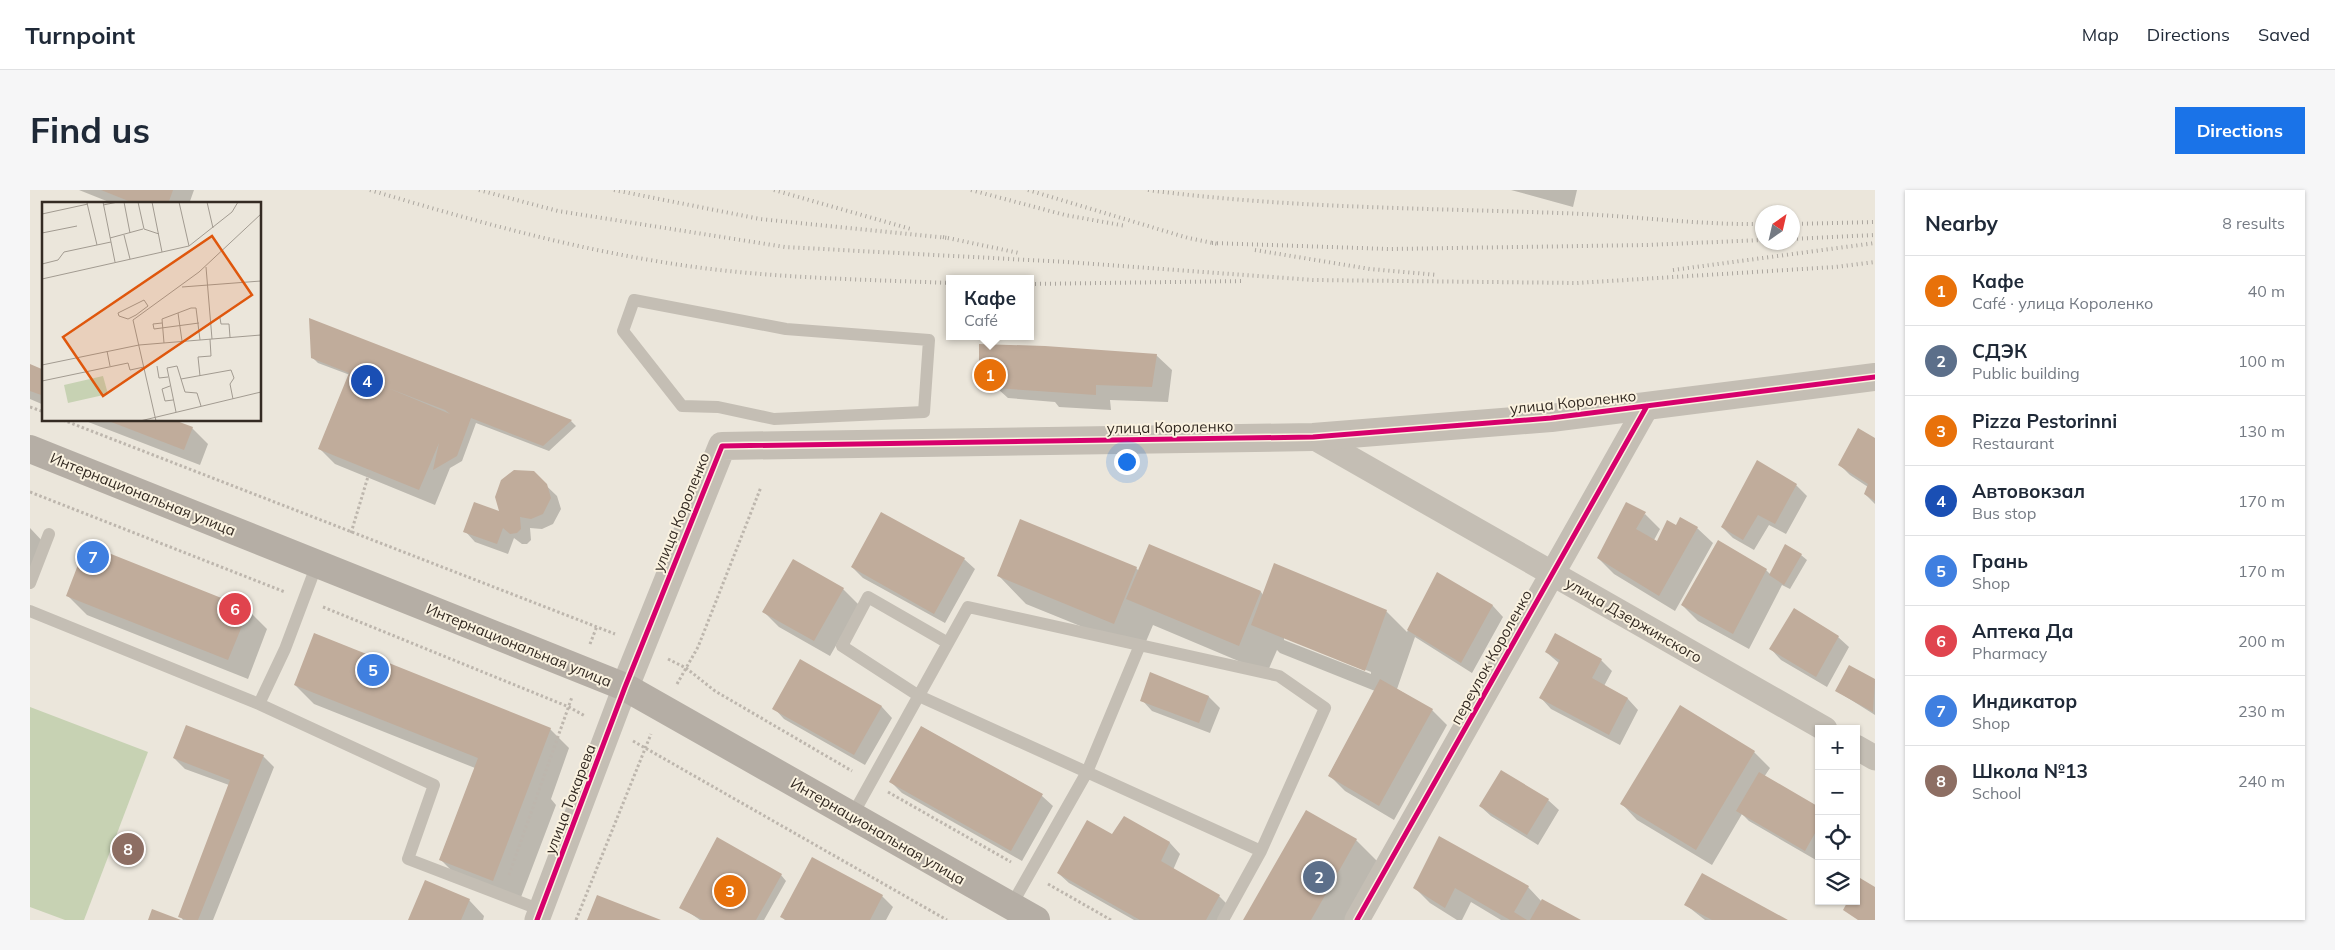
<!DOCTYPE html>
<html lang="en">
<head>
<meta charset="utf-8">
<style>
  :root { --surface:#fff; --page:#f6f6f7; --text:#1f2937; --muted:#747a83; --line:#e0e1e3; --accent:#1a73e8 }
  body { margin:0; font-family:Mulish,sans-serif; background:var(--page); color:var(--text) }
  .controls { position:absolute; right:15px; bottom:15px; display:grid; overflow:hidden; border-radius:0px; box-shadow:0 1px 4px #0004 }
  .controls button { width:45px; height:45px; display:grid; place-items:center; padding:0; border:0; border-bottom:1px solid var(--line); background:var(--surface); color:var(--text); font:25px sans-serif }
  .compass { position:absolute; left:1725px; top:15px; width:45px; height:45px; border-radius:50%; background:var(--surface); box-shadow:0 1px 4px #0004; rotate:34deg }
  .you { position:absolute; left:1096px; top:271px; width:18px; height:18px; margin:-12px; border:4px solid #fff; border-radius:50%; background:#1a73e8; box-shadow:0 0 0 8px #1a73e833 }
  .badge { display:grid; place-items:center; width:32px; height:32px; border-radius:50%; background:var(--accent); color:#fff; font-size:16px; font-weight:700 }
  .pin { position:absolute; translate:-50% -50%; border:2px solid #fff; box-shadow:0 1px 5px #0006 }
  .popup { position:absolute; left:916px; top:85px; width:88px; height:65px; box-sizing:border-box; display:grid; place-content:center; border-radius:0px; background:var(--surface); filter:drop-shadow(0 1px 4px #0005); font-size:16px; white-space:nowrap; color:var(--muted) }
  .popup b { font-size:19px; color:var(--text) }
  .popup::after { content:''; position:absolute; left:50%; top:100%; margin-left:-10px; border:10px solid transparent; border-top-color:var(--surface) }
  .list { margin:0; padding:0; list-style:none }
  h2 { display:flex; justify-content:space-between; align-items:center; height:65px; margin:0; padding:0 20px; font-size:21px }
  h2 small { font-size:16px; font-weight:400; color:var(--muted) }
  .list li { display:grid; grid-template-columns:32px 1fr auto; gap:15px; align-items:center; box-sizing:border-box; height:70px; padding:0 20px; border-top:1px solid var(--line) }
  .list b { display:block; font-size:19px; white-space:nowrap }
  .list p { margin:0; font-size:16px; white-space:nowrap; color:var(--muted) }
  .list em { font-size:16px; font-style:normal; color:var(--muted) }
  .icon { flex:none; width:28px; height:28px; fill:none; stroke:currentColor; stroke-width:2; stroke-linecap:round; stroke-linejoin:round }
  .map { position:relative; flex:none; width:1845px; height:730px; overflow:hidden; border-radius:0px }
  header { display:flex; align-items:center; gap:30px; box-sizing:border-box; height:70px; padding:0 25px; background:var(--surface); border-bottom:1px solid var(--line) }
  header strong { font-size:24px }
  nav { display:flex; gap:28px; margin-inline-start:auto; font-size:18px }
  .intro { display:flex; align-items:center; justify-content:space-between; box-sizing:border-box; height:120px; padding:0 30px }
  h1 { margin:0; font-size:35px }
  .button { padding:12px 22px; border-radius:0px; background:var(--accent); color:#fff; font-size:18px; font-weight:700 }
  main { display:flex; gap:30px; padding:0 30px }
  aside { flex:1; background:var(--surface); border-radius:0px; box-shadow:0 1px 4px #0004 }
  .map>svg:first-child { display:block }
  .green { fill:#c7d2b3 }
  .shadow { fill:#0003; fill-rule:evenodd }
  .building { fill:#c0ac9b; fill-rule:evenodd }
  .lines { fill:none; stroke-linecap:round; stroke-linejoin:round }
  .path { stroke:#bdb6ad; stroke-width:3; stroke-dasharray:2.5 2.5; stroke-linecap:butt }
  .service { stroke:#c4beb4; stroke-width:12 }
  .minor { stroke:#c4beb4; stroke-width:25 }
  .tertiary { stroke:#c4beb4; stroke-width:28 }
  .secondary { stroke:#b5aea5; stroke-width:28 }
  .rail { stroke:#aba69f; stroke-width:4; stroke-dasharray:1 4; stroke-linecap:butt }
  .cycleway-casing { stroke:#faf2e0; stroke-width:8 }
  .cycleway { stroke:#d6006c; stroke-width:5 }
  .labels { text-anchor:middle; dominant-baseline:central; stroke-width:4; stroke-linejoin:round; paint-order:stroke }
  .street-label { font-size:15px; fill:#342b23; stroke:#faf2e0 }
  .inset-road { fill:none; stroke:#a29b91; stroke-width:1 }
  .view { fill:#df570d; fill-opacity:0.15; stroke:#df570d; stroke-width:2.5 }
  .inset-edge { fill:none; stroke:#342b23; stroke-width:2.5 }
</style>
</head>
<body>
<header>
<strong>Turnpoint</strong>
<nav><a>Map</a><a>Directions</a><a>Saved</a></nav>
</header>
<div class="intro"><h1>Find us</h1><a class="button">Directions</a></div>
<main>
<div class="map">
<svg width="1845" height="730" viewBox="0 0 1845 730">
  <rect width="100%" height="100%" fill="#ebe6db"/>
  <!-- green -->
  <path class="green" d="M0 517 118 562 54 730H35L0 717Z"/>
  <!-- shadow -->
  <path class="shadow" d="M49 0H164L159 14H84Z
    M1481 0H1547L1543 17Z
    M1126 165 1142 180 1138 212 1080 210 1081 220 1029 217 1025 212 978 208 959 191Z
    M282 167 541 231 546 236 519 261 446 233 432 271 420 278 405 315 305 274 290 259 320 185 288 173Z
    M0 176 14 181V215L0 209Z
    M53 230H141L162 238 178 254 170 275Z
    M1845 250V314L1835 304 1838 297 1820 285 1809 274Z
    M1727 272 1766 295 1777 306 1756 344 1739 335 1724 360 1703 348 1692 337Z
    M503 283 527 306 531 319 523 334 512 339 500 338 501 350 497 354H492L484 348 478 364 445 352 435 341 471 323Z
    M1615 324 1630 339 1624 350 1628 352 1647 336 1667 338 1683 353 1645 421 1584 384 1568 368Z
    M0 338 15 354 0 392Z
    M1771 365 1777 370 1760 399 1752 395 1719 459 1668 431 1652 415 1736 380 1740 384Z
    M934 369 945 379 915 433 833 388 822 377Z
    M763 371 813 399 829 415 800 466 749 437 734 422Z
    M1106 378 1109 381 1231 402 1233 405 1356 421 1377 442 1407 384 1463 416 1473 427 1442 483 1385 447 1367 499 1402 520 1417 535 1364 630 1315 601 1299 585 1345 501 1250 463 1247 460 1237 483 1123 435 1112 461 996 414 968 385ZM1254 447 1341 482V484L1254 450Z
    M37 405 218 420 237 439 218 489 57 425Z
    M1808 447 1819 457 1797 497 1751 470 1741 459Z
    M1516 462 1571 470 1582 481 1574 496 1598 509 1608 520 1590 555 1521 519 1511 508 1530 474Z
    M771 471 852 517 862 528 835 575 754 529 744 518Z
    M1820 477 1845 491V525L1807 501Z
    M1121 484 1179 507 1190 518 1180 543 1122 521 1112 510Z
    M265 495 520 539 539 558 521 609 526 615 488 715 435 694 410 669 445 578 284 514Z
    M1650 517 1724 562 1740 578 1734 587 1789 618V665L1786 670 1719 631 1712 624 1682 675 1607 630 1592 614Z
    M892 537 1012 606 1023 616 992 671 872 603 861 592Z
    M233 566 244 577 183 730H153L150 726 199 595 155 579 144 568Z
    M1518 610 1529 620 1508 655 1461 626 1450 616Z
    M1276 622 1326 650 1351 675 1320 730H1215Z
    M1094 628 1140 653 1150 664 1143 680 1189 706 1200 717 1192 730H1104L1039 693 1028 683 1082 646Z
    M783 669 852 706 863 717 856 730H755L752 727Z
    M751 685 756 691 734 730H670L651 717Z
    M1498 697 1512 712 1548 730H1471L1441 712 1432 730H1427L1400 713 1385 698Z
    M439 710 454 726 453 730H379Z
    M1656 715 1755 730H1675Z"/>
  <!-- building -->
  <path class="building" d="M71 0H143L138 14H106Z
    M279 128 542 230 513 256 441 228 427 266 403 280 409 253 389 300 288 259 319 183 281 168ZM358 198 415 220 420 224Z
    M949 154 1015 156 1127 164 1122 197 1066 195V205L966 198 949 184Z
    M0 174 14 180V206L0 201Z
    M76 230H144L163 237 154 260Z
    M1828 238 1845 248V311L1834 304 1838 294 1808 275Z
    M1727 270 1767 294 1745 334 1728 325 1713 350 1691 337Z
    M484 280 504 281 517 294 521 308 513 324 501 329 490 327 491 339 487 343 480 344 473 338 467 354 433 342 444 312 469 321 465 307 471 290Z
    M1596 312 1616 322 1606 339 1627 351 1637 330 1646 335 1650 327 1668 337 1629 406 1567 368Z
    M851 322 935 368 904 424 821 377Z
    M990 329 1107 377 1084 434 967 386Z
    M1688 350 1737 379 1703 444 1651 415Z
    M56 354 219 419 198 470 36 406Z
    M1119 354 1231 401 1209 456 1096 409Z
    M1755 354 1772 364 1754 395 1739 385Z
    M763 369 814 398 784 451 732 422Z
    M1244 373 1357 420 1335 481 1221 435Z
    M1407 382 1463 415 1431 473 1377 440Z
    M1764 418 1809 446 1786 487 1739 459Z
    M284 443 521 538 463 691 409 670 448 568 264 495Z
    M1525 443 1572 469 1562 488 1598 508 1579 545 1509 508 1530 470 1515 462Z
    M770 469 852 516 824 565 742 519Z
    M1819 475 1845 489 1843 522 1805 501Z
    M1120 482 1179 506 1169 533 1110 511Z
    M1350 489 1403 519 1349 616 1298 586Z
    M1650 515 1725 561 1666 660 1590 614Z
    M156 535 234 565 168 730H157L148 727 200 590 143 568Z
    M891 536 1013 604 981 661 859 592Z
    M1471 580 1519 609 1497 645 1449 616Z
    M1729 582 1789 617V636L1775 661 1706 621Z
    M1276 620 1327 649 1281 730H1213Z
    M1094 626 1140 652 1131 671 1190 705 1176 730H1110L1027 683 1057 630 1082 644Z
    M1409 646 1499 696 1484 722 1497 730H1480L1425 698 1415 718 1383 698Z
    M687 647 752 684 726 730H673L649 718Z
    M782 667 853 705 840 730H756L750 727Z
    M1672 683 1758 730H1682L1654 715Z
    M1830 688 1845 697V730H1828L1813 720 1818 711H1826V696Z
    M395 690 440 709 431 730H378Z
    M567 705 631 730H557Z
    M1512 709 1551 730H1500Z
    M122 719 151 730H118Z"/>
  <g class="lines">
    <!-- path -->
    <path class="path" d="M0 217 14 222
      M33 230 585 444
      M0 302 255 402
      M321 343 340 280
      M293 417 539 517 555 526
      M560 454 567 436
      M638 469 656 478 685 501 822 581
      M647 494 668 457 731 297
      M603 551 917 730
      M858 602 981 672
      M479 685 542 507
      M1018 694 1081 730
      M546 730 621 544"/>
    <!-- service -->
    <path class="service" d="M604 110 756 139 899 150 894 222 744 229 688 217 652 216 593 141Z
      M0 393 19 344
      M0 421 229 514 404 595 378 669 511 720
      M918 453 838 407 812 456 889 506 1231 661
      M229 514 255 459 287 374
      M822 626 938 417 1249 486 1295 518 1231 661 1193 730
      M981 716 1057 582 1110 455"/>
    <!-- minor -->
    <path class="minor" d="M1283 247 1795 539
      M1826 557 1845 568
      M507 730 595 497
      M1327 730 1617 216"/>
    <!-- tertiary -->
    <path class="tertiary" d="M595 497 692 256 1283 247 1521 228 1845 187"/>
    <!-- secondary -->
    <path class="secondary" d="M0 259 595 497 1006 730"/>
    <!-- rail -->
    <path class="rail" d="M340 0C434 28 529 55 626 71 723 88 822 89 920 93
      M449 0 528 21 755 57 1037 72 1283 90 1547 93 1805 77 1845 72
      M584 0 730 29 918 48
      M744 0 881 39
      M941 0 1035 25 1096 36
      M998 0 1158 48 1188 54
      M1118 0C1254 18 1392 18 1529 23 1597 25 1664 35 1732 34
      M1762 34 1845 32
      M913 47 989 63
      M1762 49 1845 45
      M1182 53 1359 59 1617 55 1732 50
      M1225 60 1340 79 1408 85
      M1643 80 1845 53
      M1000 94 1215 91"/>
    <!-- cycleway casing -->
    <g class="cycleway-casing">
      <path id="cycleway" d="M507 730 595 497 692 256 1283 247 1521 228 1845 187
        M1327 730 1617 216"/>
    </g>
    <!-- cycleway -->
    <use href="#cycleway" class="cycleway"/>
  </g>
  <g class="labels">
    <!-- street labels -->
    <g class="street-label">
      <text transform="translate(1543 212) rotate(-6)">улица Короленко</text>
      <text transform="translate(1140 237) rotate(-1)">улица Короленко</text>
      <text transform="translate(113 304) rotate(22)">Интернациональная улица</text>
      <text transform="translate(651 322) rotate(-68)">улица Короленко</text>
      <text transform="translate(1604 430) rotate(30)">улица Дзержинского</text>
      <text transform="translate(489 455) rotate(22)">Интернациональная улица</text>
      <text transform="translate(1461 467) rotate(-61)">переулок Короленко</text>
      <text transform="translate(540 609) rotate(-69)">улица Токарева</text>
      <text transform="translate(848 641) rotate(30)">Интернациональная улица</text>
    </g>
  </g>
  <!-- overview -->
  <g transform="translate(12 12)">
    <rect width="219" height="219" fill="#ebe6db"/>
    <path d="M61 174 66 192 26 201 22 183Z" fill="#c7d2b3"/>
    <path class="inset-road" d="M61 0 73 60M82 0 88 31M96 0 102 27 117 32M110 0 120 50M137 0 147 44M165 0 171 26M45 1 55 43M61 3 76 0M0 12 46 2M0 31 35 24M82 33 88 57M68 36 101 27M0 62 16 58 22 50 69 40M164 65 170 137M0 77 147 44 190 10 196 0M140 85 219 79M102 98 106 104 94 113 86 117 77 114 76 111ZM136 111 140 139M178 116 179 122H187L188 135M120 121 111 122 112 127 157 121M122 141 120 117 149 106H154L158 138M65 149 68 164M0 163 97 143 219 133M115 164 117 176 126 175M158 174 156 155 169 154 168 137M139 177 189 168 192 176 188 182 191 197M0 179 86 161 88 168 102 165M128 184 120 187 123 199 131 198M134 210 125 166 135 164 143 190 155 191 159 204M98 219 219 190M114 219 91 118 157 70 219 12"/>
    <path class="view" d="M170 34 210 93 61 194 21 135Z"/>
    <rect width="219" height="219" class="inset-edge"/>
  </g>
</svg>
<div class="controls">
<button>+</button>
<button>−</button>
<button><svg class="icon" aria-label="locate" viewBox="0 0 24 24"><circle cx="12" cy="12" r="6"/><path d="M12 2v4M12 18v4M2 12h4M18 12h4"/></svg></button>
<button><svg class="icon" aria-label="layers" viewBox="0 0 24 24"><path d="M12 4l9 5-9 5-9-5zM3 14l9 5 9-5"/></svg></button>
</div>
<svg class="compass" viewBox="-18 -18 36 36"><path d="M0-13l5 13h-10z" fill="#e53935"/><path d="M0 13l5-13h-10z" fill="#747a83"/></svg>
<div class="you"></div>
<div class="pin badge" style="left:960px;top:185px;background:#e8710a">1</div>
<div class="popup"><b>Кафе</b>Café</div>
<div class="pin badge" style="left:1289px;top:687px;background:#5c6f8a">2</div>
<div class="pin badge" style="left:700px;top:701px;background:#e8710a">3</div>
<div class="pin badge" style="left:337px;top:191px;background:#1a4fb4">4</div>
<div class="pin badge" style="left:343px;top:480px;background:#3f7fe0">5</div>
<div class="pin badge" style="left:205px;top:419px;background:#e0444e">6</div>
<div class="pin badge" style="left:63px;top:367px;background:#3f7fe0">7</div>
<div class="pin badge" style="left:98px;top:659px;background:#8d6e63">8</div>
</div>
<aside>
<h2>Nearby<small>8 results</small></h2>
<ul class="list">
<li><span class="badge" style="background:#e8710a">1</span><div><b>Кафе</b><p>Café · улица Короленко</p></div><em>40 m</em></li>
<li><span class="badge" style="background:#5c6f8a">2</span><div><b>СДЭК</b><p>Public building</p></div><em>100 m</em></li>
<li><span class="badge" style="background:#e8710a">3</span><div><b>Pizza Pestorinni</b><p>Restaurant</p></div><em>130 m</em></li>
<li><span class="badge" style="background:#1a4fb4">4</span><div><b>Автовокзал</b><p>Bus stop</p></div><em>170 m</em></li>
<li><span class="badge" style="background:#3f7fe0">5</span><div><b>Грань</b><p>Shop</p></div><em>170 m</em></li>
<li><span class="badge" style="background:#e0444e">6</span><div><b>Аптека Да</b><p>Pharmacy</p></div><em>200 m</em></li>
<li><span class="badge" style="background:#3f7fe0">7</span><div><b>Индикатор</b><p>Shop</p></div><em>230 m</em></li>
<li><span class="badge" style="background:#8d6e63">8</span><div><b>Школа №13</b><p>School</p></div><em>240 m</em></li>
</ul>
</aside>
</main>
</body>
</html>
